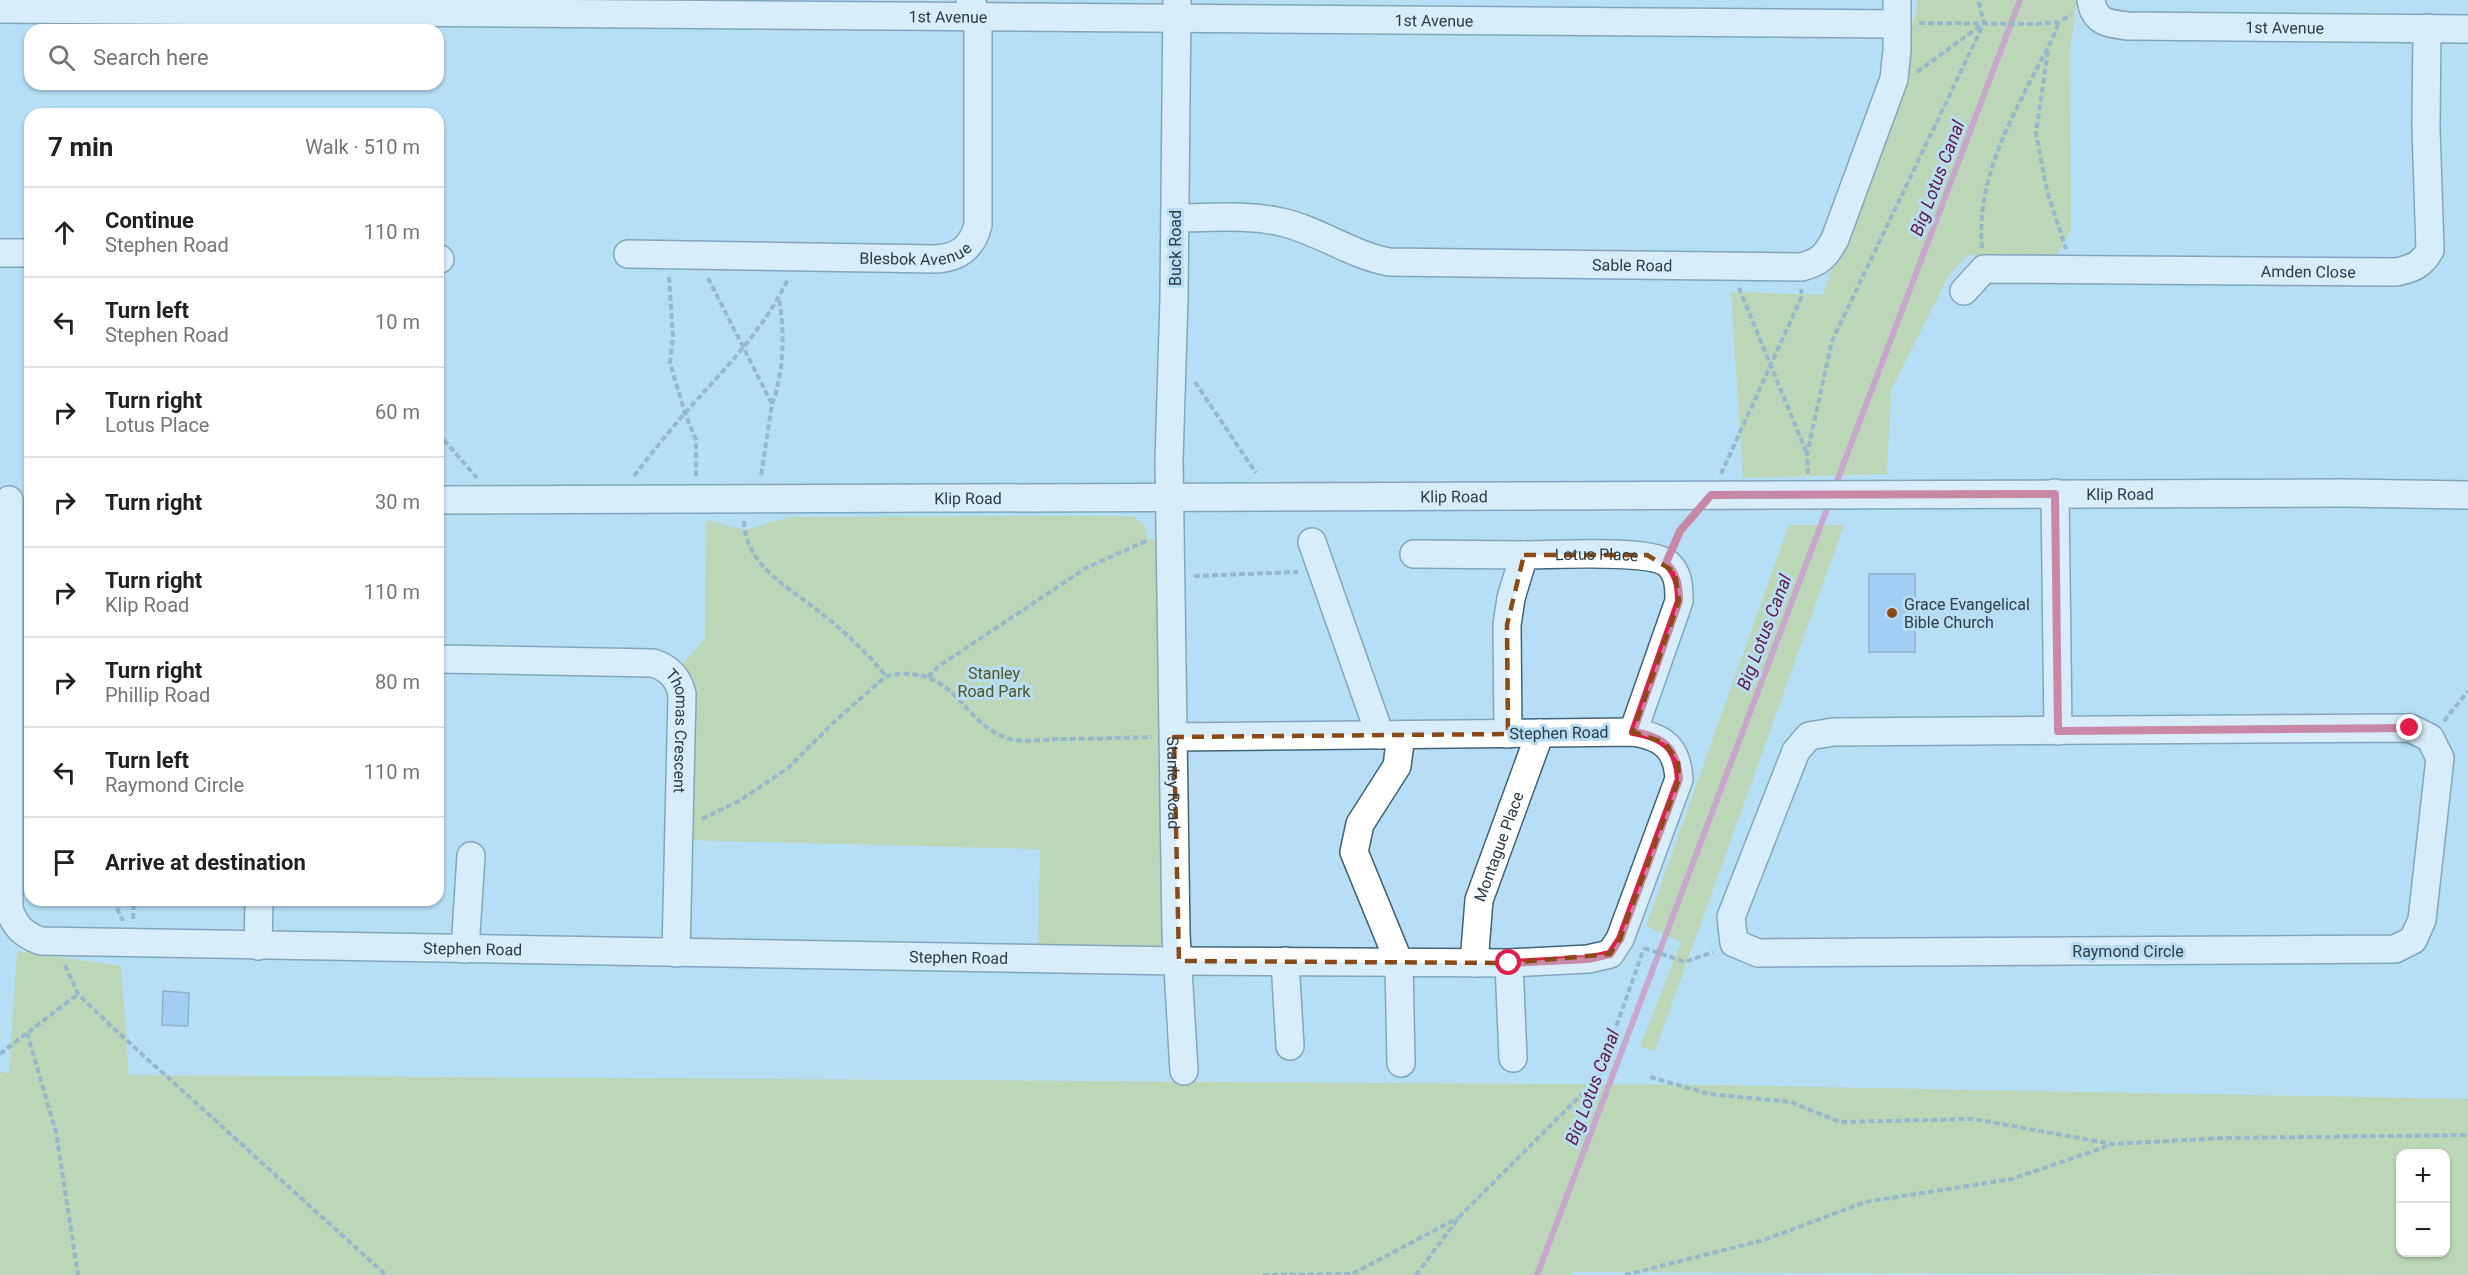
<!DOCTYPE html>
<html lang="en">
<head>
<meta charset="utf-8">
<style>
  :root { --surface:#fff; --page:#f2f2f2; --text:#202124; --muted:#757577; --line:#e0e0e0 }
  body { margin:0; font-family:Roboto,sans-serif; background:var(--page); color:var(--text) }
  .controls { position:absolute; right:18px; bottom:18px; display:grid; overflow:hidden; border-radius:12px; box-shadow:0 2px 4px #0004 }
  .controls button { width:54px; height:54px; display:grid; place-items:center; padding:0; border:0; border-bottom:2px solid var(--line); background:var(--surface); color:var(--text); font:30px sans-serif }
  .stop { position:absolute; width:18px; height:18px; margin:-14px; border:4px solid #e11d48; border-radius:50%; background:#fff }
  .stop.end { background:#e11d48; border-color:#fff; box-shadow:0 2px 6px #0008 }
  .list { margin:0; padding:0; list-style:none }
  h2 { display:flex; justify-content:space-between; align-items:center; height:78px; margin:0; padding:0 24px; font-size:26px }
  h2 small { font-size:20px; font-weight:400; color:var(--muted) }
  .list li { display:grid; grid-template-columns:39px 1fr auto; gap:18px; align-items:center; box-sizing:border-box; height:90px; padding:0 24px; border-top:2px solid var(--line) }
  .list b { display:block; font-size:22px; white-space:nowrap }
  .list p { margin:0; font-size:20px; white-space:nowrap; color:var(--muted) }
  .list em { font-size:20px; font-style:normal; color:var(--muted) }
  .icon { flex:none; width:33px; height:33px; fill:none; stroke:currentColor; stroke-width:2; stroke-linecap:round; stroke-linejoin:round }
  .map { position:relative; flex:none; width:2468px; height:1275px; overflow:hidden }
  .search { position:absolute; background:var(--surface); box-shadow:0 2px 4px #0004; left:24px; top:24px; width:420px; height:66px; display:flex; align-items:center; gap:15px; box-sizing:border-box; padding:0 21px; border-radius:18px; color:var(--muted); font-size:22px }
  .panel { position:absolute; background:var(--surface); box-shadow:0 2px 4px #0004; left:24px; top:108px; width:420px; height:798px; border-radius:18px }
  .map>svg:first-child { display:block }
  .green { fill:#c3ce6d; fill-rule:evenodd }
  .lines { fill:none; stroke-linecap:round; stroke-linejoin:round }
  .stream { stroke:#de649b; stroke-width:6 }
  .building { fill:#8ab9f4; stroke:#627894; stroke-width:1.5 }
  .minor-casing { stroke:#406377; stroke-width:30 }
  .path { stroke:#708a9a; stroke-width:4; stroke-dasharray:6 3; stroke-linecap:butt }
  .minor { stroke:#fff; stroke-width:27 }
  .route { stroke:#e11d48; stroke-width:8 }
  .marked { fill:none; stroke:#8a4915; stroke-width:4.5; stroke-dasharray:12 8; stroke-linejoin:round }
  .poi-dot { fill:#8a4915; stroke:#b7def4; stroke-width:2 }
  .labels { text-anchor:middle; dominant-baseline:central; stroke-width:6; stroke-linejoin:round; paint-order:stroke }
  .street-label { font-size:16px; fill:#2d3c45; stroke:#b7def4 }
  .poi-label { font-size:16px; fill:#2d3c45; stroke:#b7def4; text-anchor:start }
  .park-label { font-size:16px; fill:#51561f; stroke:#b7def4 }
  .water-label { font-size:18px; font-style:italic; fill:#63153d; stroke:#b7def4 }
</style>
</head>
<body>
<div class="map">
<svg width="2468" height="1275" viewBox="0 0 2468 1275">
  <rect width="100%" height="100%" fill="#b7def4"/>
  <!-- green -->
  <path class="green" d="M1917 0H2077L2070 50 2071 230 2055 258 1968 255 1949 275 1891 390 1887 474 1743 478 1731 292 1823 295 1917 9Z
    M1133 516 1145 526 1148 539 1157 540 1168 926 1165 939 1157 948 1038 949 1040 849 686 840 680 667 705 639 706 520 744 530 790 517Z
    M1789 525H1844L1655 1051 1640 1047 1681 942 1646 926Z
    M17 951 121 966 129 1075 1716 1085 2468 1099V1275L1573 1272 1571 1275H0V1071L9 1074ZM2400 1154H2446V1252H2400Z"/>
  <g class="lines">
    <!-- stream -->
    <path class="stream" d="M1834 489 2020 0
      M1537 1275 1830 501"/>
  </g>
  <!-- building -->
  <path class="building" d="M1869 574H1915V652H1869Z
    M163 991 189 993 188 1026 162 1025Z"/>
  <g class="lines">
    <!-- minor casing -->
    <g class="minor-casing">
      <g id="minor">
        <path id="s1" d="M1177 0 1174 298 1169 460 1176 934 1184 1071"/>
        <path id="s2" d="M2091 0C2094 22 2108 24 2128 26L2468 29"/>
        <path id="s3" d="M0 9 1897 24"/>
        <path id="s4" d="M1175 218C1209 218 1247 214 1281 222 1318 230 1351 255 1389 262L1801 267C1819 263 1826 256 1835 239L1894 79 1897 50V0"/>
        <path d="M0 253H30"/>
        <path id="s5" d="M628 254 935 259C958 258 972 248 978 225V16L970 1"/>
        <path d="M438 259H440"/>
        <path id="s6" d="M1964 291 1984 269 2396 272C2412 269 2422 265 2430 250L2426 128 2427 28"/>
        <path d="M2055 493 2058 731"/>
        <path id="s7" d="M9 500V909C15 926 23 935 41 941L1179 961 1509 963 1588 959 1610 954 1620 939 1679 779C1677 748 1664 737 1633 732L1174 737"/>
        <path id="s8" d="M438 500 2345 493 2468 495"/>
        <path d="M1312 542 1380 735"/>
        <path d="M1414 554 1524 555"/>
        <path id="s9" d="M438 659 653 663C669 668 678 677 682 694L676 953"/>
        <path d="M2410 728 2430 738 2440 758 2422 920 2413 940 2395 949 1758 953 1734 943 1731 917 1796 751 1809 736 1833 732Z"/>
        <path id="s10" d="M1508 734 1507 625 1511 598 1524 555C1553 555 1646 549 1667 563 1679 573 1679 587 1679 601L1633 732"/>
        <path d="M1401 735 1397 766 1360 824 1354 852 1399 962 1401 1063"/>
        <path d="M258 946 259 900"/>
        <path d="M465 949 471 856"/>
        <path d="M1285 961 1290 1046"/>
        <path id="s11" d="M1474 963 1479 900 1540 733"/>
        <path d="M1509 963 1513 1058"/>
      </g>
    </g>
    <!-- path -->
    <path class="path" d="M1919 23 2037 24 2059 22 2071 15
      M2048 51 2036 133 2047 191 2066 249
      M1917 72 1984 23
      M1982 248C1976 182 2008 125 2037 68 2045 53 2053 39 2059 22
      M669 277 673 337 670 363 685 413 696 440V477
      M708 278 772 404 761 476
      M1739 288 1807 454
      M1195 382 1256 473
      M772 404C784 373 785 332 779 299
      M438 433 477 478
      M1721 474 1802 296 1801 289
      M1808 474 1807 454 1832 341 1984 23 1978 0
      M634 476C651 454 668 432 687 411 724 369 764 330 788 279
      M744 521C745 568 794 590 826 617 848 635 868 654 886 676
      M1675 543 1680 531 1690 520
      M1194 576 1298 572
      M928 677 939 666 1086 568 1148 540
      M2444 721 2468 691
      M702 819 739 801 788 768 833 723 886 676C959 661 961 729 1014 740 1027 742 1043 740 1056 739 1088 739 1120 738 1152 737
      M113 900 123 921
      M133 919 134 900
      M1644 948 1685 962 1713 952
      M65 965 78 994 112 1027 386 1275
      M27 1033 56 1132 78 1275
      M0 1054 78 994
      M1650 1077 1709 1094 1791 1102 1840 1122 1974 1119 2112 1144 2224 1138 2468 1135
      M1263 1275 1352 1274 1458 1218
      M1416 1275 1460 1216 1598 1078 1644 948
      M1625 1275 1764 1240 1865 1202 2012 1179 2111 1145"/>
    <!-- minor -->
    <use href="#minor" class="minor"/>
  </g>
  <g class="lines">
    <!-- route -->
    <path class="route" d="M1509 963 1588 959 1610 954 1620 939 1679 779C1677 748 1664 737 1633 732L1679 601C1679 585 1677 575 1666 563L1680 531 1711 495 2055 494 2058 731 2410 728"/>
  </g>
  <!-- marked area -->
  <path d="M0 0H2468V1275H0ZM1524 555H1647L1675 572 1679 601 1633 732 1665 743 1678 761 1679 779 1620 939 1610 954 1509 963 1179 961 1174 737 1508 734 1507 625Z" fill="#b7def4" fill-opacity=".55" fill-rule="evenodd"/>
  <path class="marked" d="M1524 555H1647L1675 572 1679 601 1633 732 1665 743 1678 761 1679 779 1620 939 1610 954 1509 963 1179 961 1174 737 1508 734 1507 625Z"/>
  <!-- markers -->
  <circle class="poi-dot" cx="1892" cy="613" r="6"/>
  <g class="labels">
    <!-- street labels -->
    <g class="street-label">
      <text stroke="none"><textPath href="#s3" startOffset="948">1st Avenue</textPath></text>
      <text stroke="none"><textPath href="#s3" startOffset="1434">1st Avenue</textPath></text>
      <text stroke="none"><textPath href="#s2" startOffset="207">1st Avenue</textPath></text>
      <text stroke="none"><textPath href="#s5" startOffset="288">Blesbok Avenue</textPath></text>
      <text transform="translate(1175 248) rotate(-90)">Buck Road</text>
      <text stroke="none"><textPath href="#s4" startOffset="465">Sable Road</textPath></text>
      <text stroke="none"><textPath href="#s6" startOffset="354">Amden Close</textPath></text>
      <text stroke="none"><textPath href="#s8" startOffset="1682">Klip Road</textPath></text>
      <text stroke="none"><textPath href="#s8" startOffset="1016">Klip Road</textPath></text>
      <text stroke="none"><textPath href="#s8" startOffset="530">Klip Road</textPath></text>
      <text stroke="none"><textPath href="#s10" startOffset="254">Lotus Place</textPath></text>
      <text stroke="none"><textPath href="#s9" startOffset="296">Thomas Crescent</textPath></text>
      <text transform="translate(1559 733) rotate(-1)">Stephen Road</text>
      <text stroke="none"><textPath href="#s1" startOffset="783">Stanley Road</textPath></text>
      <text stroke="none"><textPath href="#s11" startOffset="120">Montague Place</textPath></text>
      <text stroke="none"><textPath href="#s7" startOffset="888">Stephen Road</textPath></text>
      <text x="2128" y="951">Raymond Circle</text>
      <text stroke="none"><textPath href="#s7" startOffset="1374">Stephen Road</textPath></text>
    </g>
    <!-- poi labels -->
    <g class="poi-label">
      <text x="1904" y="604">Grace Evangelical<tspan x="1904" dy="18">Bible Church</tspan></text>
    </g>
    <!-- park labels -->
    <g class="park-label">
      <text x="994" y="673">Stanley<tspan x="994" dy="18">Road Park</tspan></text>
    </g>
    <!-- water labels -->
    <g class="water-label">
      <text transform="translate(1937 178) rotate(-69)">Big Lotus Canal</text>
      <text transform="translate(1764 632) rotate(-69)">Big Lotus Canal</text>
      <text transform="translate(1592 1087) rotate(-69)">Big Lotus Canal</text>
    </g>
  </g>
</svg>
<div class="controls">
<button>+</button>
<button>−</button>
</div>
<div class="stop" style="left:1509px;top:963px"></div>
<div class="stop end" style="left:2410px;top:728px"></div>
<div class="search"><svg class="icon" aria-label="search" viewBox="0 0 24 24"><circle cx="10" cy="10" r="6"/><path d="M15 15l6 6"/></svg>Search here</div>
<section class="panel">
<h2>7 min<small>Walk · 510 m</small></h2>
<ul class="list">
<li><svg class="icon" aria-label="ahead" viewBox="0 0 24 24"><path d="M12 20V5M6 11l6-6 6 6"/></svg><div><b>Continue</b><p>Stephen Road</p></div><em>110 m</em></li>
<li><svg class="icon" aria-label="left" viewBox="0 0 24 24"><path d="M17 20v-9H6M10 6l-5 5 5 5"/></svg><div><b>Turn left</b><p>Stephen Road</p></div><em>10 m</em></li>
<li><svg class="icon" aria-label="right" viewBox="0 0 24 24"><path d="M7 20v-9h11M14 6l5 5-5 5"/></svg><div><b>Turn right</b><p>Lotus Place</p></div><em>60 m</em></li>
<li><svg class="icon" aria-label="right" viewBox="0 0 24 24"><path d="M7 20v-9h11M14 6l5 5-5 5"/></svg><div><b>Turn right</b></div><em>30 m</em></li>
<li><svg class="icon" aria-label="right" viewBox="0 0 24 24"><path d="M7 20v-9h11M14 6l5 5-5 5"/></svg><div><b>Turn right</b><p>Klip Road</p></div><em>110 m</em></li>
<li><svg class="icon" aria-label="right" viewBox="0 0 24 24"><path d="M7 20v-9h11M14 6l5 5-5 5"/></svg><div><b>Turn right</b><p>Phillip Road</p></div><em>80 m</em></li>
<li><svg class="icon" aria-label="left" viewBox="0 0 24 24"><path d="M17 20v-9H6M10 6l-5 5 5 5"/></svg><div><b>Turn left</b><p>Raymond Circle</p></div><em>110 m</em></li>
<li><svg class="icon" aria-label="arrive" viewBox="0 0 24 24"><path d="M6 21V4h12l-3 4 3 4H6"/></svg><div><b>Arrive at destination</b></div></li>
</ul>
</section>
</div>
</body>
</html>
